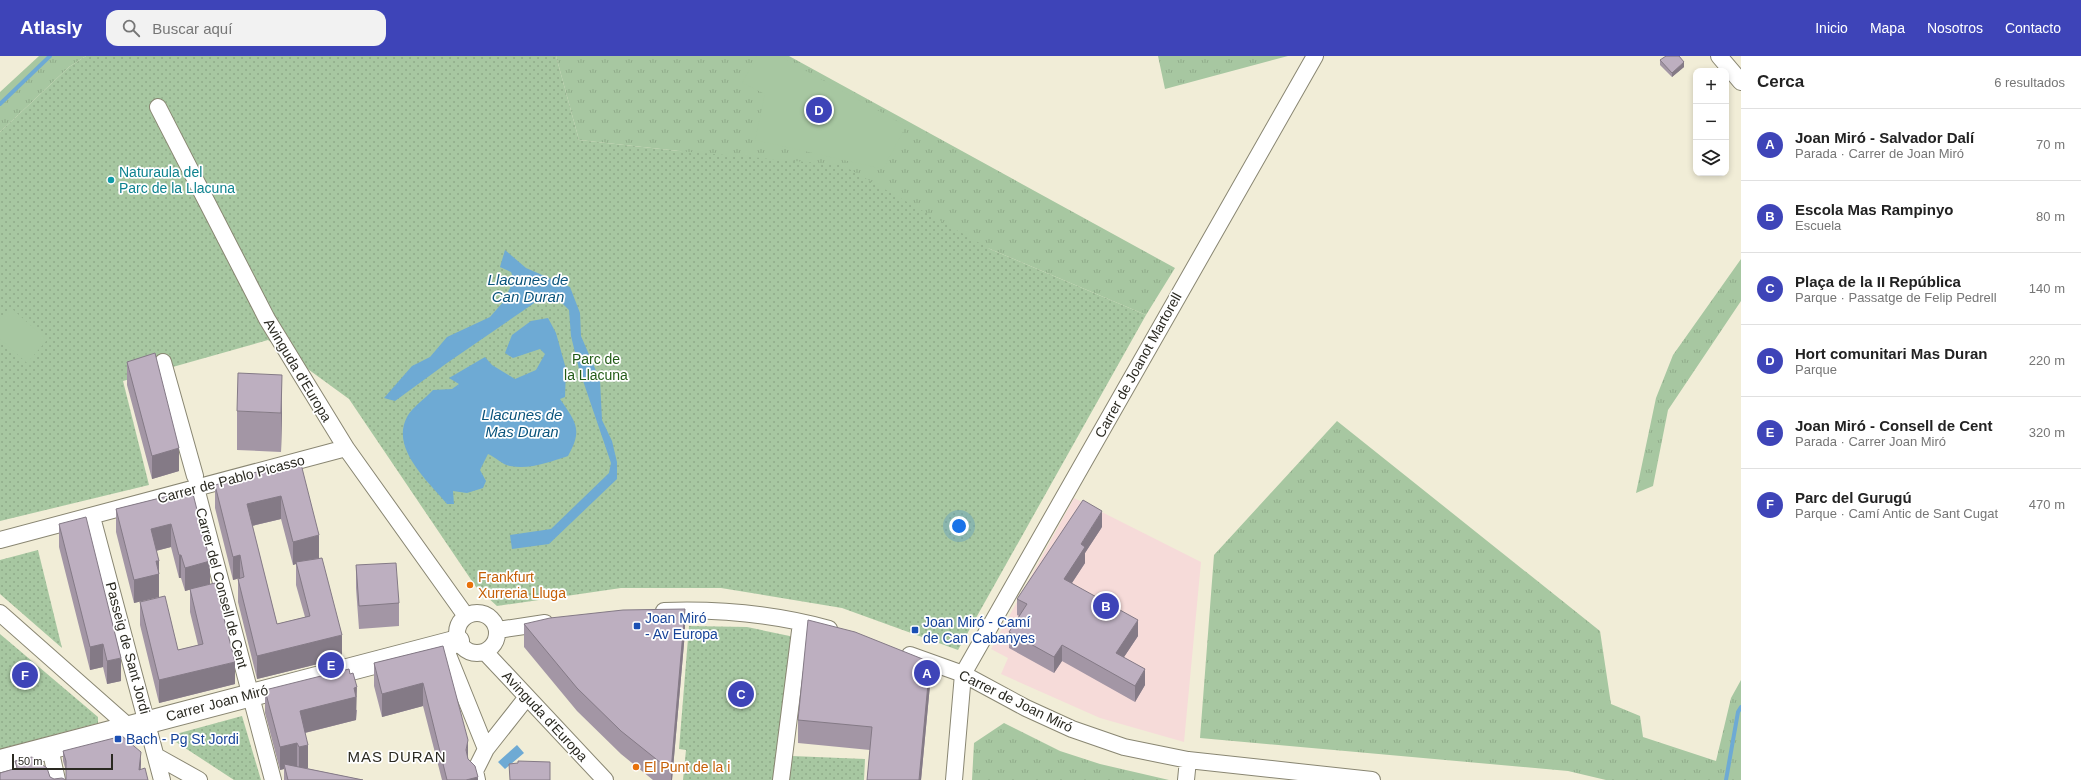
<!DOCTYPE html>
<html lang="es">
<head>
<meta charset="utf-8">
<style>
  :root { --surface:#fff; --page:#f2f2f2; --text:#222; --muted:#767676; --line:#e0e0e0; --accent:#3e44b8 }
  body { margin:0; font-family:Helvetica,sans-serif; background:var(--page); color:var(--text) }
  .controls { position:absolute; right:12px; top:12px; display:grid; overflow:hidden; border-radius:8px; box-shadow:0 2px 6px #0003 }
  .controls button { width:36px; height:36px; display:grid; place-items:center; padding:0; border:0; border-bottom:1px solid var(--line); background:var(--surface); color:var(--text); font:20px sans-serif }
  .scale { position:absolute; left:12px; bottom:10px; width:101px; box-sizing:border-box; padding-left:4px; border:2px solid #2a2921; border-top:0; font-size:11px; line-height:14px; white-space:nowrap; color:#2a2921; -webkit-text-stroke:3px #fff; paint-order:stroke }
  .you { position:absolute; left:959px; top:470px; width:14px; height:14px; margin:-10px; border:3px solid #fff; border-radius:50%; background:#1a73e8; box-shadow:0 0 0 6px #1a73e833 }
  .badge { display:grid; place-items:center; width:26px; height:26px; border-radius:50%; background:var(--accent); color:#fff; font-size:13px; font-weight:700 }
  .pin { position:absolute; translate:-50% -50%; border:2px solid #fff; box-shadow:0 1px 4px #0006 }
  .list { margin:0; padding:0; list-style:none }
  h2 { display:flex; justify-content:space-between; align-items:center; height:52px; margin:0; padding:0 16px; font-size:17px }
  h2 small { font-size:13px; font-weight:400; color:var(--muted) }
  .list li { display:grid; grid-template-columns:26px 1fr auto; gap:12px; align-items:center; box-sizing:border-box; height:72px; padding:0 16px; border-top:1px solid var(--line) }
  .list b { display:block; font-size:15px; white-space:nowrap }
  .list p { margin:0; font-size:13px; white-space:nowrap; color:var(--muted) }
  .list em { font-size:13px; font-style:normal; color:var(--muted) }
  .icon { flex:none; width:22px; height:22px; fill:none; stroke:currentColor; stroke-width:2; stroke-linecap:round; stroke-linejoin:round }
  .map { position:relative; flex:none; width:1741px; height:724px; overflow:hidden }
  header { display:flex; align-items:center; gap:24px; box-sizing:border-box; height:56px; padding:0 20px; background:var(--accent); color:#fff }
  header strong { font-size:19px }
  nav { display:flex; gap:22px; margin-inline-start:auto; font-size:14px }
  .search { width:280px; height:36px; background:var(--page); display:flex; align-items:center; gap:10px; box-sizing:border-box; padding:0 14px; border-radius:12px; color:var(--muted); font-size:15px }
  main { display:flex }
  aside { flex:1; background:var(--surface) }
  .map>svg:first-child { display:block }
  .education { fill:#f6dbd9 }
  .grass { fill:url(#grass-tufts) }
  .park { fill:url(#park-dots) }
  .garden { fill:#a7c7a1 }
  .water { fill:#6eaad4 }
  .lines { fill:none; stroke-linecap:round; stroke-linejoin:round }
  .stream { stroke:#6eaad4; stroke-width:4 }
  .street-casing { stroke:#898672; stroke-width:18 }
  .secondary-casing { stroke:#898672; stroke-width:24 }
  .street { stroke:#fff; stroke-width:16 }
  .secondary { stroke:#fff; stroke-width:22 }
  .wall { fill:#a396a5; fill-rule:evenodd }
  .shaded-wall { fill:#847a86 }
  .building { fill:#bdafc0; stroke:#847a86 }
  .culture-dot { fill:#0f9aa8; stroke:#fff; stroke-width:1.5 }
  .food-dot { fill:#e8710a; stroke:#fff; stroke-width:1.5 }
  .transit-dot { fill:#1a4fb4; stroke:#fff; stroke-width:1.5 }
  .labels { text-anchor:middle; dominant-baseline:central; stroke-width:3.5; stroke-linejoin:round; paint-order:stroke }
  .culture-label { font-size:14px; fill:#0d838f; stroke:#fff; text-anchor:start }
  .park-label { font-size:14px; fill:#225b16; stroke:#fff }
  .street-label { font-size:14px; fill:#2a2921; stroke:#fff }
  .food-label { font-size:14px; fill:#c56008; stroke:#fff; text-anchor:start }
  .transit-label { font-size:14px; fill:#164399; stroke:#fff; text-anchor:start }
  .water-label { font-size:15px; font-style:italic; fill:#0a547c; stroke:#fff }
  .neighbourhood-label { font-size:15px; letter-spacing:1px; fill:#2a2921; stroke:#fff }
</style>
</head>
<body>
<header>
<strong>Atlasly</strong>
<div class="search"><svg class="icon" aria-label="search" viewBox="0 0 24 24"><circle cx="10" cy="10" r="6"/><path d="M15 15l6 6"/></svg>Buscar aquí</div>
<nav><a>Inicio</a><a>Mapa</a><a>Nosotros</a><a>Contacto</a></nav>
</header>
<main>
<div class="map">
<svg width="1741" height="724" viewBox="0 0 1741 724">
  <defs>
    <pattern id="grass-tufts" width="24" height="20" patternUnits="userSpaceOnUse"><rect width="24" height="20" fill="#a7c7a1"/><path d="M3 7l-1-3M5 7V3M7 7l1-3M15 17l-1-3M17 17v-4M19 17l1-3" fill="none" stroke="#90ab8a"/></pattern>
    <pattern id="park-dots" width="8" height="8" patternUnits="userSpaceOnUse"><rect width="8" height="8" fill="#a7c7a1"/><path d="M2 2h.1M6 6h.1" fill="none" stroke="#90ab8a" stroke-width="1.8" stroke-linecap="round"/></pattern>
  </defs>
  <rect width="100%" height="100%" fill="#f1edd7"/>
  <!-- education -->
  <path class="education" d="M1074 442 1201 506 1184 686 1100 662 1001 618 1008 602 991 593Z"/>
  <!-- grass -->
  <path class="grass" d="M39 0H86L69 11 0 76V36Z
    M556 0H789L1175 212 1146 259 990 193 679 95 579 84Z
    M1158 0H1288L1165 33Z
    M1741 203V245L1668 354 1653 430 1636 437 1656 342 1673 299Z
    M1337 365 1600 575 1611 648 1640 660 1643 681 1716 705 1731 642 1741 624V724H1606L1568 715 1200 682 1214 499Z
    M1004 667 1060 695 1100 708 1169 724H972L974 687Z"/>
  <!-- park -->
  <path class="park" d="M86 0H556L579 84 679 95 842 109 990 193 1146 259 958 594 842 552 721 532H621L497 550 476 531 349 343 268 284 123 325 149 429 0 465V76L69 11Z
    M38 494 62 592 0 538V504Z
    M689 570 747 571 804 583 792 700 865 703 864 724H683L686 694 679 693Z
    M0 578 98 661V667L0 693Z
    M242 660 261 724H234L176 686V678Z"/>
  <!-- garden -->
  <path class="garden" d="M757 0H779L906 70 883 113 755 84 765 38 742 27Z
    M10 251 47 284 27 307 0 283V263Z"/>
  <!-- water -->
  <path class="water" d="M505 194 526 212 570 231 580 257 581 280 600 324 602 364 612 385 617 406V423L549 488 512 493 510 479 551 473 609 417 611 407 579 313 571 280 569 254 559 244 546 239 447 307 395 345 384 342 412 310 430 301 447 281 490 261 503 246 514 224 511 216 500 211Z
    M548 262 556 277 566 313 565 341 560 343C576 366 583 374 568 400 549 406 530 414 510 410 503 409 495 401 488 398L480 414 486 425 483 432 467 437 453 435 454 448H447C429 426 390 393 407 361 412 351 426 342 433 334L452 333 459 328 449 322 485 301 492 309 515 323 536 314 545 298 540 293 513 302 505 297 512 279 531 265Z
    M517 689 524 697 505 713 498 706Z"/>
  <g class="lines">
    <!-- stream -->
    <path class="stream" d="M0 48 50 0
      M1726 724 1738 656 1741 651"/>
    <!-- street casing -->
    <g class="street-casing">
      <path id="street" d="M1719 0 1741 26
        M158 51 267 263 346 392 466 560
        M163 306 195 420
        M196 432 273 724
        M92 461 162 724
        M0 484 346 392
        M664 555C720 553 775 558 829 573
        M457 577a20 20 0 1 1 40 0a20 20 0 1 1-40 0Z
        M0 557 129 671
        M498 574 545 567
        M444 589 486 693
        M485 596 605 724
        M910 599 963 618 1026 652 1072 673 1124 691 1188 704 1372 724
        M50 692 57 724
        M156 700 199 724
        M477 724 475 715 486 693 527 641
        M781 724 801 567
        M954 724 963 618 1315 0
        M1186 724 1188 704"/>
    </g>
    <!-- secondary casing -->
    <g class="secondary-casing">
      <path id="secondary" d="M0 705 458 585"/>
    </g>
    <!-- street -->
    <use href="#street" class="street"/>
    <!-- secondary -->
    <use href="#secondary" class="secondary"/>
  </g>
  <!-- wall -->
  <path class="wall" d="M1660 4 1684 11 1672 21 1660 9Z
    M127 306 179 415 152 423 127 329Z
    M237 355 282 357 281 396 237 394Z
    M289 408 319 502 342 602 257 623 238 546V523L240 522 233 524 215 452V429L225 426V424ZM281 463 293 509 296 508V529L305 561 277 568 252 470Z
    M192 434 210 528 185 535 181 522H179L171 491 156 495 159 515V541L134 547 116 476V453Z
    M59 468 121 625 107 628 103 611 90 614 59 491Z
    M1102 471 1085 497V507L1072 527 1138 580 1124 601 1145 629 1135 646 1062 605 1054 617 1009 592V576L1019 560 1017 559V543Z
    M356 509 399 547V570L359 573 356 532Z
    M190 533 235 628 159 647 140 569V546L178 594 198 589 190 556Z
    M524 568 685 576 672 724H653L621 698 577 655 524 591Z
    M443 590 468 704 478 724H442L423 650 382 661 374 630V607Z
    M930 629 921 724H867L870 694 798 687V664Z
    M265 634 357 654 356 664 305 677 308 712H305L363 724H284V713L280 714 265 657Z
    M63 695 141 706V714L66 715 63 705Z"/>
  <!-- shaded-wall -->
  <path class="shaded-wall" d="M1684 6V11L1672 21V17Z
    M282 319V357L281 396V357Z
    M179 392V415L152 423V400Z
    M281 440V463L247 471V448Z
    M1102 455V471L1085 497V507L1064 539V523L1081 488Z
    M171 468V491L151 496V473Z
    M319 479V502L296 506V508L293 509V486Z
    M179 499H181V522H179Z
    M240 499V522L233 524V501Z
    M156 505H159V541L134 547V524Z
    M210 505V528L185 535V512Z
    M685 553V576L672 724H671V715Z
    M1138 564V580L1116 613V597Z
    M342 579V602L257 623V600Z
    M103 588V611L90 614V591Z
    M1062 589V605L1054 617V601Z
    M121 602V625L107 628V605Z
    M235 606V628L159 647V624Z
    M930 606V629L921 724H919Z
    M1145 613V629L1135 646V630Z
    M423 627V650L382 661V638Z
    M357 631 356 664 300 678V655Z
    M468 684V707L466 694Z
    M297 687V710L285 713 284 708V713L280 714V691Z
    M308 689V712L299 714V691Z
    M141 696V706L139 724V714Z
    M478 721V724H466Z"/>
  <!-- building -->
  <path class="building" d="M1666 0H1679L1684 6 1672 17 1660 4Z
    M155 297 179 392 152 400 127 306Z
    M238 317 282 319 281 357 237 355Z
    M289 408 290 410 301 408 319 479 293 486 281 440 247 448 277 568 310 560 296 506 322 502 342 579 257 600 238 523 244 521 240 499 233 501 215 429 226 426 225 424Z
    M192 434 210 505 185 512 181 499H179L171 468 151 473 159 505H156L159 518 134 524 116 453Z
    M1083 444 1102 455 1081 488 1085 491 1064 523 1138 564 1116 597 1145 613 1135 630 1062 589 1054 601 1009 576 1027 548 1017 543Z
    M86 461 121 602 107 605 103 588 90 591 59 468Z
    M396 507 399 547 359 550 356 509Z
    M215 527 235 606 159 624 140 546 165 540 178 594 203 588 190 533Z
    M685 553 671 715 621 675 577 632 524 568 550 562 623 554Z
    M808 564 855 576 930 606 919 724H867L872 671 798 664Z
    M443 590 468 684 466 694 468 703 475 710 478 721 466 724H447L423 627 382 638 374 607Z
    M349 613 350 618 353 617 357 631 354 632 356 641 300 655 308 689 299 691 297 687 280 691 265 634Z
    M122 680 141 696 139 714 145 712 148 724H66V705L63 695Z
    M32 701 47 712 50 721 54 723 62 722 66 724H0V717L17 712 15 705Z
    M518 705 550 706V724H510L509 708 518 707Z
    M284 708 363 724H288Z"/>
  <!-- markers -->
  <circle class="culture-dot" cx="111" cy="124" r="4"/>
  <g class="food-dot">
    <circle cx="470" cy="529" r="4"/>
    <circle cx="636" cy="711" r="4"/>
  </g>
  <g class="transit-dot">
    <rect x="633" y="566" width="8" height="8" rx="2"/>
    <rect x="911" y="570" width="8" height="8" rx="2"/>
    <rect x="114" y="679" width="8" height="8" rx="2"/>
  </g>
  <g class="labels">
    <!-- culture labels -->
    <g class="culture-label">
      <text x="119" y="116">Naturaula del<tspan x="119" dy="16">Parc de la Llacuna</tspan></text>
    </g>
    <!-- park labels -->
    <g class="park-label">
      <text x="596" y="303">Parc de<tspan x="596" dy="16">la Llacuna</tspan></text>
    </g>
    <!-- street labels -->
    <g class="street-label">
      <text transform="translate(1138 309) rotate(-61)">Carrer de Joanot Martorell</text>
      <text transform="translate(298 314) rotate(59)">Avinguda d'Europa</text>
      <text transform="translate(231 423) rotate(-15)">Carrer de Pablo Picasso</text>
      <text transform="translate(222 532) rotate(75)">Carrer del Consell de Cent</text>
      <text transform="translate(128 592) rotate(75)">Passeig de Sant Jordi</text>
      <text transform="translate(1016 645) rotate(26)">Carrer de Joan Miró</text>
      <text transform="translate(217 647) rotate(-15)">Carrer Joan Miró</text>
      <text transform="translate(545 660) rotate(47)">Avinguda d'Europa</text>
    </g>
    <!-- food labels -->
    <g class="food-label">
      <text x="478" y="521">Frankfurt<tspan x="478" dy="16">Xurreria Lluga</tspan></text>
      <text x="644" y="711">El Punt de la i</text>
    </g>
    <!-- transit labels -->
    <g class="transit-label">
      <text x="645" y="562">Joan Miró<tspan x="645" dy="16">- Av Europa</tspan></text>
      <text x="923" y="566">Joan Miró - Camí<tspan x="923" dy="16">de Can Cabanyes</tspan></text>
      <text x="126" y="683">Bach - Pg St Jordi</text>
    </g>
    <!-- water labels -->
    <g class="water-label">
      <text x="528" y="223">Llacunes de<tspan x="528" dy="17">Can Duran</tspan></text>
      <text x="522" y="358">Llacunes de<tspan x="522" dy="17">Mas Duran</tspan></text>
    </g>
    <!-- neighbourhood labels -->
    <g class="neighbourhood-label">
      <text x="397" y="700">MAS DURAN</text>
    </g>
  </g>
</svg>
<div class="controls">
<button>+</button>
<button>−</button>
<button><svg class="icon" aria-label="layers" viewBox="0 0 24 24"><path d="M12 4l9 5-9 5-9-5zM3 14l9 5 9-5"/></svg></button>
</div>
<div class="scale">50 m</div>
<div class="you"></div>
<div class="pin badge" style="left:927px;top:617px">A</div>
<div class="pin badge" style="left:1106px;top:550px">B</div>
<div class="pin badge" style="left:741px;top:638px">C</div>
<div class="pin badge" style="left:819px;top:54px">D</div>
<div class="pin badge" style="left:331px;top:609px">E</div>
<div class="pin badge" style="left:25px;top:619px">F</div>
</div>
<aside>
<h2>Cerca<small>6 resultados</small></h2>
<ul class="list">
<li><span class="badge">A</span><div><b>Joan Miró - Salvador Dalí</b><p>Parada · Carrer de Joan Miró</p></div><em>70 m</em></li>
<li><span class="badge">B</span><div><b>Escola Mas Rampinyo</b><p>Escuela</p></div><em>80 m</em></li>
<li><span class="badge">C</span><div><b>Plaça de la II República</b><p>Parque · Passatge de Felip Pedrell</p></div><em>140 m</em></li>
<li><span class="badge">D</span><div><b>Hort comunitari Mas Duran</b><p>Parque</p></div><em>220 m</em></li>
<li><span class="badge">E</span><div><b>Joan Miró - Consell de Cent</b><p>Parada · Carrer Joan Miró</p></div><em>320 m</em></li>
<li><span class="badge">F</span><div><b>Parc del Gurugú</b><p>Parque · Camí Antic de Sant Cugat</p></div><em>470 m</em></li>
</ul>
</aside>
</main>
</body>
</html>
